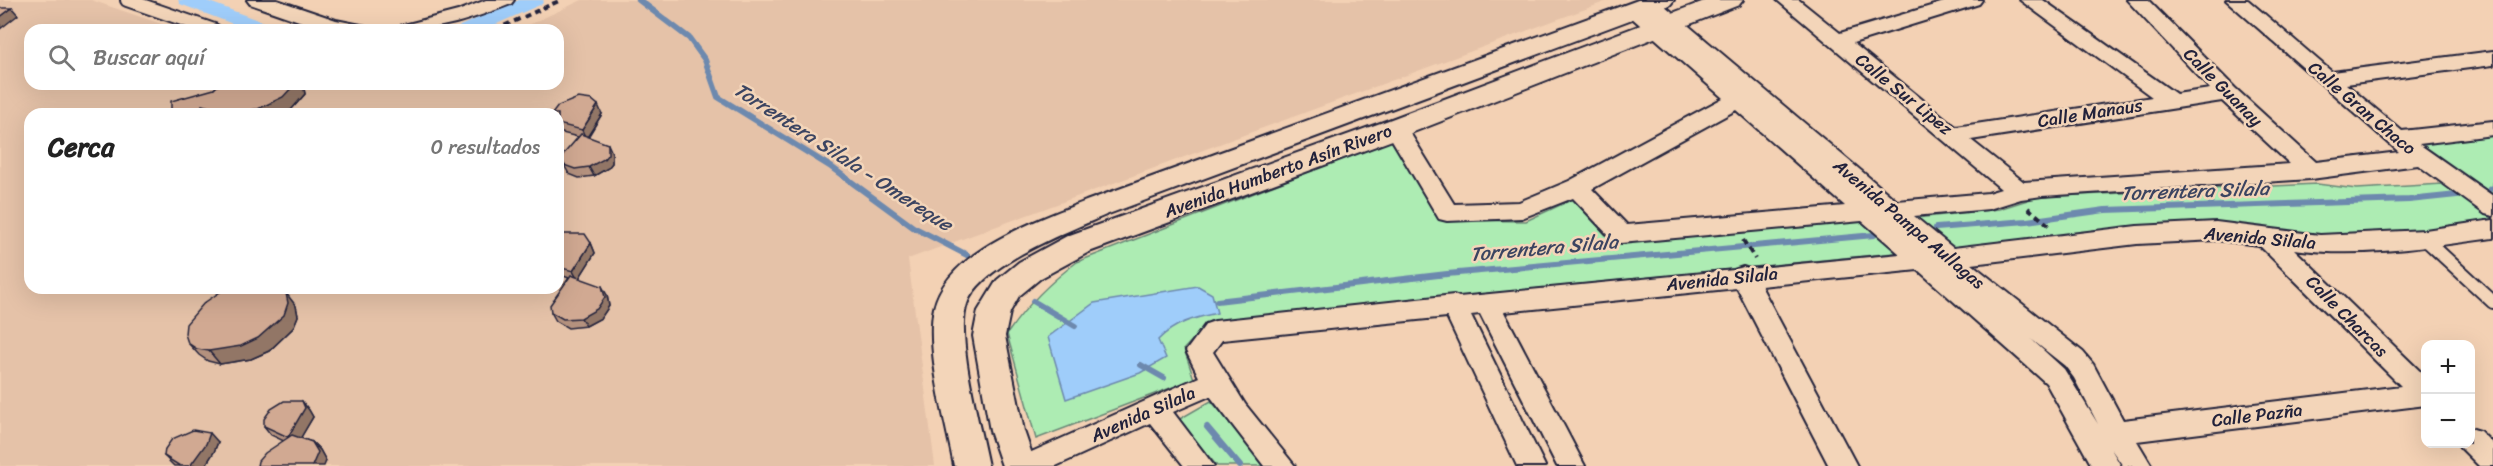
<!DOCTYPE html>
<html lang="es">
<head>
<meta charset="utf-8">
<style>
  :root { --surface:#fff; --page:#f6f6f6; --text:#222; --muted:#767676; --line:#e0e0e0 }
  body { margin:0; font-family:Sriracha,sans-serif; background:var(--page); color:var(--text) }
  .controls { position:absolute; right:18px; bottom:18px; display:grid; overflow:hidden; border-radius:12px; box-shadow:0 6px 24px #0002 }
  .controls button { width:54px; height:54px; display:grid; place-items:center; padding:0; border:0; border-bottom:2px solid var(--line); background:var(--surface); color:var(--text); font:30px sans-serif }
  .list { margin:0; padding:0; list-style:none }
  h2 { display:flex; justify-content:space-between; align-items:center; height:78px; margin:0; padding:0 24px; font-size:26px }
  h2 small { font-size:20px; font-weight:400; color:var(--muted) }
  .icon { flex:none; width:33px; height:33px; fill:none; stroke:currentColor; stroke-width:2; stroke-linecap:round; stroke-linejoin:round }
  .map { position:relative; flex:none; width:2493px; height:466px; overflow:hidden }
  .search { position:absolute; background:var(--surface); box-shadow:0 6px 24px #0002; left:24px; top:24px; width:540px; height:66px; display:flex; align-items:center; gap:15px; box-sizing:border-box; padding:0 21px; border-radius:18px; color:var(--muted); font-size:22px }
  .panel { position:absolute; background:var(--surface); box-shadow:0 6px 24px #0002; left:24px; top:108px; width:540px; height:186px; border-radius:18px }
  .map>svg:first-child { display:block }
  .built { fill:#e5c2a8; fill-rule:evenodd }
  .green { fill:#adecb3; stroke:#688777; stroke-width:1.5 }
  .water { fill:#9fcdfa; stroke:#6d89ae; stroke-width:1.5 }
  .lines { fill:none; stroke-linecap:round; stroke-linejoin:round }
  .stream { stroke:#6d89ae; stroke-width:6 }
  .canal { fill:#9fcdfa; fill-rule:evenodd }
  .service-casing { stroke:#22223b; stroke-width:16 }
  .minor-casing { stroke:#22223b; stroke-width:4 }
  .tertiary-casing { stroke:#22223b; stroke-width:4 }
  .path { stroke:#22223b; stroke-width:4; stroke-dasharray:6 4.5; stroke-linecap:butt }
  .service { stroke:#f3d5b9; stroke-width:12 }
  .minor { fill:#f3d5b9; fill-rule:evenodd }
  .tertiary { fill:#f3d5b9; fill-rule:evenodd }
  .wall { fill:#b4917e; stroke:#22223b; stroke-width:1.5 }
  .shaded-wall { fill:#927666; stroke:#22223b; stroke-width:1.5 }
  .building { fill:#d1a992; stroke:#22223b; stroke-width:1.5 }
  .labels { text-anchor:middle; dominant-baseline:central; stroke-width:5; stroke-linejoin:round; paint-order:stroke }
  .street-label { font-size:18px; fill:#22223b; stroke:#f3d5b9 }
  .water-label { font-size:20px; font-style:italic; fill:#3b4461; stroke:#f3d5b9 }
</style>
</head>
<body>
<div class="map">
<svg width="2493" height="466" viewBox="0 0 2493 466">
  <rect width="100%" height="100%" fill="#f3d1b4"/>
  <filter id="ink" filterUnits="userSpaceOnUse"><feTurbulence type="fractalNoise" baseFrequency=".0167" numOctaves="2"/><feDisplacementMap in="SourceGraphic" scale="12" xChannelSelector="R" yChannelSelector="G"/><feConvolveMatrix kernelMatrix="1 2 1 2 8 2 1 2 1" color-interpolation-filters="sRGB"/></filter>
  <g filter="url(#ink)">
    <!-- built -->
    <path class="built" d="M0 0H91L179 30H30V84H558V30H518L582 0H1610L908 259 935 466H0ZM30 114H558V288H30Z"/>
    <!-- green -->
    <path class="green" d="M2493 136V197L2417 144Z
      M1391 140 1442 220 1526 221 1573 199 1613 243 1866 221 1904 252 1210 321 1184 349 1194 379 1036 439 1007 334C1026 306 1050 282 1077 262Z
      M2317 184 2357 189 2443 184 2493 217V221L2419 232 2315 237 2215 226 1956 252 1916 218 1999 209 2037 197Z
      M1211 401 1269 466H1217L1178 420Z"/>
    <!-- water -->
    <path class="water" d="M1198 286 1212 294 1217 313C1194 318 1174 323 1158 340L1166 358 1140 373 1066 399 1048 337 1094 303Z"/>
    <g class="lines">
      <!-- stream -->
      <path class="stream" d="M639 0 689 38 705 60 718 97 831 167 913 227 967 255
        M2490 189 2493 188
        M1936 228 2027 221 2105 210 2409 200 2457 195
        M1033 301 1075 326
        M1217 301 1447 274 1874 235
        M1141 365 1164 378
        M1207 427 1240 466"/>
      <!-- canal -->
      <path class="canal" d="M178 0H204L274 26 277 30H249L180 4Z
        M519 0H544L542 4 483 30H457L460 26Z"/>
      <!-- service casing -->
      <g class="service-casing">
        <path id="service" d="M127 0 214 30
          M2425 239 2493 302"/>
      </g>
      <!-- minor casing -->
      <g class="minor-casing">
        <path id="minor" d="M247 0H277L336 20 366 26 369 30H325L250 4Z
          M486 0H514L511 4C470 20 442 30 397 30L400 26 458 11Z
          M1644 0H1658L1897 201 1988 193 2001 189 1777 0H1799L1840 33 1951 0H1982L1979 4 1853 43 1956 127 2152 97 2020 0H2043L2176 94 2210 89 2127 0H2148L2235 88 2316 162 2399 152 2226 0H2248L2332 72 2493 51V65L2346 84 2402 131 2493 121V135L2419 144 2493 196V216L2485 214 2418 165 2311 179 2042 196 2021 199 1989 209 1914 216 1953 248 2137 226 2216 222 2320 235 2425 230 2493 220V238C2428 247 2359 258 2294 249L2426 377V405L2137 441 2152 466H2123L2111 449 2121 466H2092L2046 383 1918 270 1761 286 1857 466H1829L1737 288 1504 312 1585 466H1557L1480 314 1471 315 1545 466H1517L1447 317 1222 340 1213 352 1245 404 1295 466H1264L1210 396 1173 412 1214 466H1184L1150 423 1056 466H1014L1018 458 1199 377 1186 351 1206 324 1215 321 1454 295 1459 297 1734 270 1743 267 1749 269 1900 254 1862 221 1621 243 1613 240 1573 198 1522 218 1447 221 1439 219 1385 128 1388 123 1396 121 1404 123 1454 204 1519 202 1569 181 1723 98 1631 17 1628 13 1631 9 1644 8 1641 4ZM2222 101 2290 164 2024 182 1971 140ZM1736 110 1845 206 1627 225 1592 189ZM2216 240 2259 245 2401 386 2123 420 2093 364 2083 352 1972 264 2137 244ZM2031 339 2065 366 2074 378 2098 424 2064 369Z
          M2470 428 2480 431 2493 444V466H2479L2460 447 2458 444H2470Z"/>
      </g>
      <!-- tertiary casing -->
      <g class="tertiary-casing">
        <path id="tertiary" d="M1638 0H1674L1670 5 1106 215C1069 231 981 264 967 304 955 337 981 429 988 466H954C946 423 925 349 934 308 947 251 1038 220 1086 201Z
          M1707 0H1743L1739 5 1406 135 1089 252 1041 278 1019 296 1010 312 1005 336 1024 431 1036 466H1002L990 431 973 336 978 311 997 280 1019 262 1067 236 1386 121Z"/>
      </g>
      <!-- path -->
      <path class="path" d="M495 30 561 0
        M2028 208 2050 226
        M1743 240 1755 259"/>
      <!-- service -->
      <use href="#service" class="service"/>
      <!-- minor -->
      <use href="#minor" class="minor"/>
      <!-- tertiary -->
      <use href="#tertiary" class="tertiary"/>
    </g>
    <!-- wall -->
    <path class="wall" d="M219 84H303L305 94 291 110 282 114H171L214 89Z
      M558 114H602L588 137 612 153V163L608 168 594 176 579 178 569 174 564 165 578 137 558 132Z
      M558 236 591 243 595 253 579 278 607 295 609 306 601 318 586 326 568 328 556 321 551 312 569 278 558 274Z
      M213 288H281L296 306 298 316 293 328 269 351 251 359 220 364 208 361 199 355 188 343 222 291Z
      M309 410 313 417 300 438 312 442 320 450 326 461 271 435 264 426Z
      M218 442 214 452 205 466H174L164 456Z"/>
    <!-- shaded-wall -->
    <path class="shaded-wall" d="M12 8 18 15 0 29V17Z
      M295 84H303L305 94 291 110 282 114H261L258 109Z
      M202 105 208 114H202Z
      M598 105 602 114 586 139 582 130Z
      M608 144 612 153V163L608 168 594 176 589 167Z
      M591 243 595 253 578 280 573 271Z
      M602 286 607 295 609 306 601 318 586 326 581 318Z
      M286 293 296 306 298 316 293 328 269 351 251 359 220 364 209 351Z
      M302 401 309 410 313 417 296 446 288 437Z
      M210 433 218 442 214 452 205 466H190Z
      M312 442 320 450 326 461 324 466H312Z"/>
    <!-- building -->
    <path class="building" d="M0 8H12L0 17Z
      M219 84H295L283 97 258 109 229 112 202 105V114H171V101L214 89Z
      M578 98 592 100 598 105 582 130 558 124V114H552L558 106Z
      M581 134 608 144V154L604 159 589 167 575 169 564 165 562 156Z
      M561 234H585L591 243 573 271 558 267V236Z
      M571 275 602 286 605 297 597 309 581 318 563 319 551 312 550 305Z
      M226 288H281L286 293 288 303 284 315 258 338 241 346 209 351 197 349 188 343 185 334 186 324 204 303Z
      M284 401H302L305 408 288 437 264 426V419L271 409Z
      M193 430 210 433 206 444 190 466H180L164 456 165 449 172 439Z
      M292 435 312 442 318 452 312 466H257L258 461 265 453Z"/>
  </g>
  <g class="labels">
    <!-- street labels -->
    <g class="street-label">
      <text transform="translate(2223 87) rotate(45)">Calle Guanay</text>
      <text transform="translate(1904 94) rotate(39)">Calle Sur Lipez</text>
      <text transform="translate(2362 108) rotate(40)">Calle Gran Chaco</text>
      <text transform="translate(2090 113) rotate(-9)">Calle Manaus</text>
      <text transform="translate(1278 171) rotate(-20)">Avenida Humberto Asín Rivero</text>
      <text transform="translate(1909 224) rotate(40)">Avenida Pampa Aullagas</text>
      <text transform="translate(2260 238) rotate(5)">Avenida Silala</text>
      <text transform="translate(1722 279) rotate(-6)">Avenida Silala</text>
      <text transform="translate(2347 316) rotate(45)">Calle Charcas</text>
      <text transform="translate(1143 414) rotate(-24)">Avenida Silala</text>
      <text transform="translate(2257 415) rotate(-7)">Calle Pazña</text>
    </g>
    <!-- water labels -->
    <g class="water-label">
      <text transform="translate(843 157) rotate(33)">Torrentera Silala - Omereque</text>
      <text transform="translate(2195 191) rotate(-2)">Torrentera Silala</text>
      <text transform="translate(1544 248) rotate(-5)">Torrentera Silala</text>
    </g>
  </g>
</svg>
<div class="controls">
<button>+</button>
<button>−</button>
</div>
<div class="search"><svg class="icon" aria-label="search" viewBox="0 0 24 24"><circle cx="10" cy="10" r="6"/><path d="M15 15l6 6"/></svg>Buscar aquí</div>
<section class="panel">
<h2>Cerca<small>0 resultados</small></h2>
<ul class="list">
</ul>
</section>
</div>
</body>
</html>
